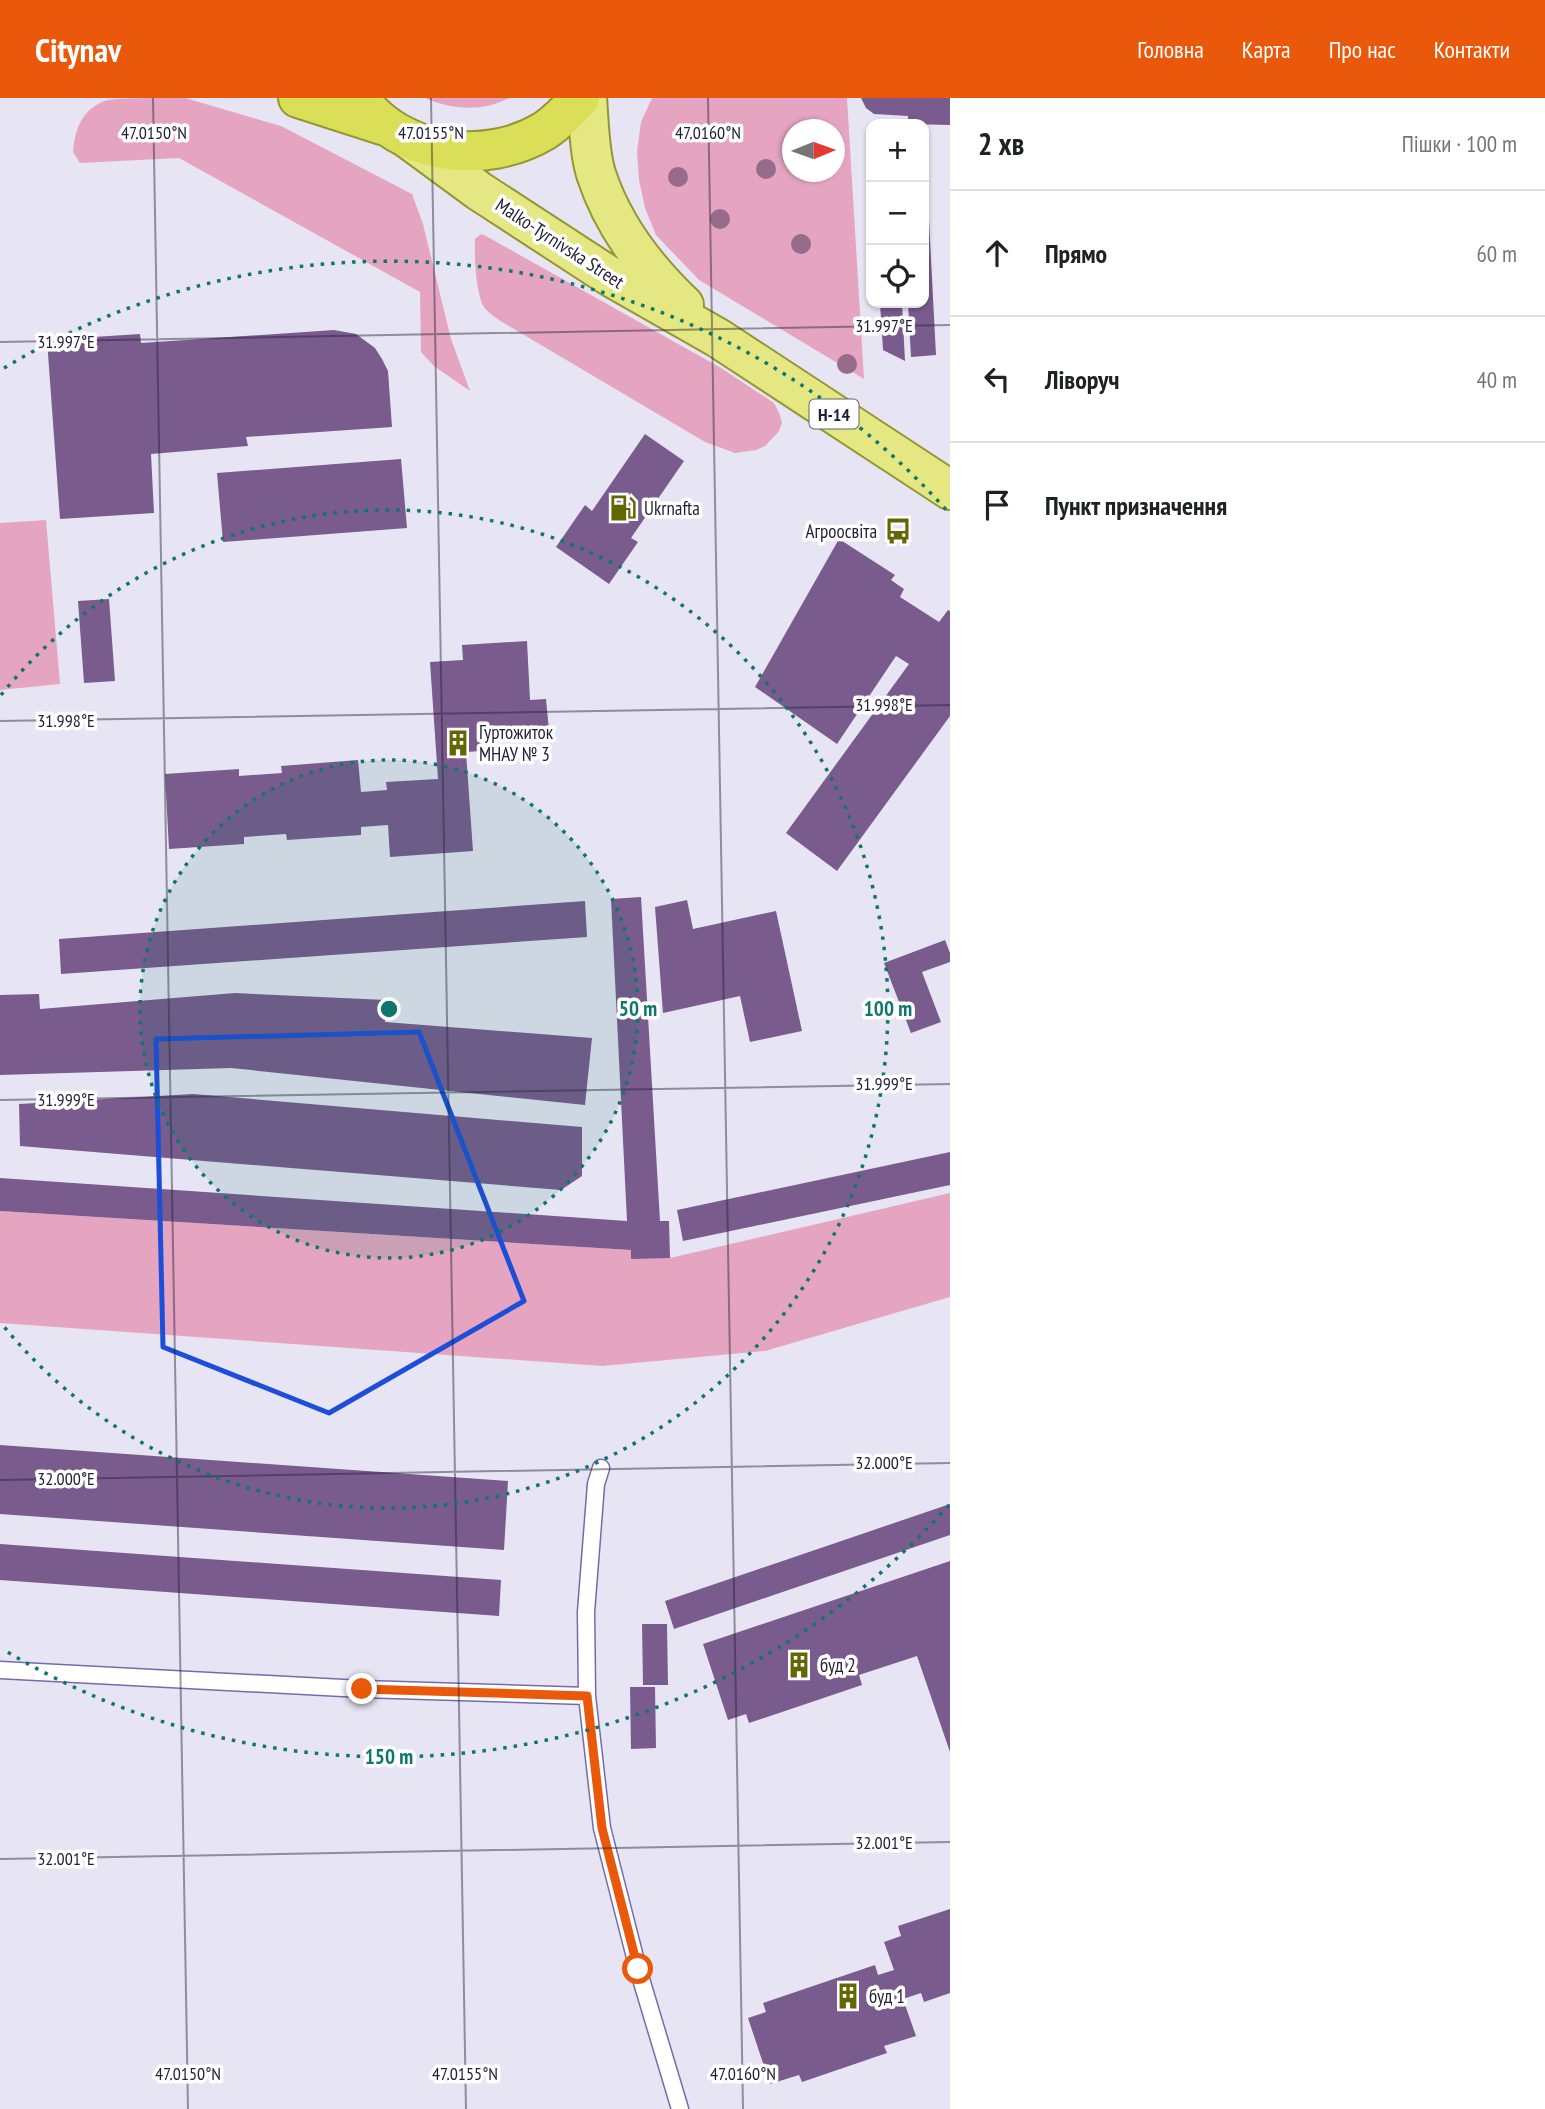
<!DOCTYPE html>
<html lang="uk">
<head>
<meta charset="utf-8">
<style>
  :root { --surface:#fff; --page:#f2f2f2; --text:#202124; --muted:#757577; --line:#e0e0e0; --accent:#ea580c }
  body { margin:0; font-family:"PT Sans Narrow",sans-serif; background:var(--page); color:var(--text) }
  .controls { position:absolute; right:21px; top:21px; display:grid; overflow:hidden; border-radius:14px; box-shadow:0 2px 5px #0004 }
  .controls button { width:63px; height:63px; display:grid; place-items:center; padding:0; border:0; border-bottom:2px solid var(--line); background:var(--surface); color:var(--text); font:35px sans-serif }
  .compass { position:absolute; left:782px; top:21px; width:63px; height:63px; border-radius:50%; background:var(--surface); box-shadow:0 2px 5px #0004; rotate:89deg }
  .stop { position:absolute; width:21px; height:21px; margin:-16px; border:5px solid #ea580c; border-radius:50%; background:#fff }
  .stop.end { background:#ea580c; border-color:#fff; box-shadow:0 2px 7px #0008 }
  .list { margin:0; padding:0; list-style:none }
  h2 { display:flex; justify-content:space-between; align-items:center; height:91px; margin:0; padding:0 28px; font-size:30px }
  h2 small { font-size:23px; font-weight:400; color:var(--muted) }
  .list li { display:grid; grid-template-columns:46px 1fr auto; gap:21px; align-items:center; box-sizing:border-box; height:126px; padding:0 28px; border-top:2px solid var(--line) }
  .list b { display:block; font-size:26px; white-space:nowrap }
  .list em { font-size:23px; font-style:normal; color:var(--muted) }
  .icon { flex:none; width:38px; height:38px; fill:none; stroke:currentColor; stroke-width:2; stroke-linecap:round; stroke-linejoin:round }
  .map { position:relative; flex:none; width:950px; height:2011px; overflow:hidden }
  header { display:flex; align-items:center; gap:42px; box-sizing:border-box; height:98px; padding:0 35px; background:var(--accent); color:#fff }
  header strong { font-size:33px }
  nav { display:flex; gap:38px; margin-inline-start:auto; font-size:24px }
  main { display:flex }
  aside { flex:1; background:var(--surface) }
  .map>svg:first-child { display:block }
  .green { fill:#e5a5c1; fill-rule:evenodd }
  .building { fill:#795b8d }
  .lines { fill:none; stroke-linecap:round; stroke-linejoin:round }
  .service-casing { stroke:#766ba9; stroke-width:19 }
  .primary-casing { stroke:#959632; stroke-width:42 }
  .trunk-casing { stroke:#959632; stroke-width:42 }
  .service { stroke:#fff; stroke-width:16 }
  .primary { stroke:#e4e782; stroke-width:38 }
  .trunk { stroke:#dbdf58; stroke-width:38 }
  .tree { fill:#976c8a }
  .route { stroke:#ea580c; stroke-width:9 }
  .marked { fill:none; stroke:#1d4ed8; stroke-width:5; stroke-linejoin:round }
  .ticks { fill:none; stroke:#231e38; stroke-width:2; stroke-opacity:0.45 }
  .ring { fill:none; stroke:#0f766e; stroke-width:3.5; stroke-dasharray:3.5 7 }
  .labels { text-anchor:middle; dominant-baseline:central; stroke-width:7; stroke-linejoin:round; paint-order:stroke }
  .shield { fill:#fff; stroke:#656274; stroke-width:2 }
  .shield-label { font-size:18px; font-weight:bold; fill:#231e38 }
  .street-label { font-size:19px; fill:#231e38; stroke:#fff }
  .poi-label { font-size:19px; fill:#231e38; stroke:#fff; text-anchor:start }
  .ticks-label { font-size:18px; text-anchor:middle; fill:#231e38; stroke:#fff; stroke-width:7; stroke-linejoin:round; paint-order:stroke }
  .centre { fill:#0f766e; stroke:#fff; stroke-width:3.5 }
  .ring-label { font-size:21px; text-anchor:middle; font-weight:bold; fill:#0f766e; stroke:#fff; stroke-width:7; stroke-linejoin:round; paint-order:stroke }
</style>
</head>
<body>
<header>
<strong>Citynav</strong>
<nav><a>Головна</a><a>Карта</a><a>Про нас</a><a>Контакти</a></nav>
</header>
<main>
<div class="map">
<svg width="950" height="2011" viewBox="0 0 950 2011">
  <rect width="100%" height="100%" fill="#e7e5f3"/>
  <!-- green -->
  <path class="green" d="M144 0H185L281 28 412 96 423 126 451 241 470 293 434 268 421 254 420 194 179 60 80 65 73 54C75 32 81 13 104 3 114 0 132 1 144 0Z
    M425 0H509C483 14 452 12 425 0Z
    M652 0H847L864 281 699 182 656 137 645 110 639 82 637 53 641 24ZM792 32H834V74H792Z
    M481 136 486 138 721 270 774 305 780 317 782 325 779 333 765 348 756 352 735 355 705 344 502 224C496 220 488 215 484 209 476 196 474 157 475 141Z
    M46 422 60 586 0 592V425Z
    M950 1095V1199L765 1253 602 1268 0 1225V1113L631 1152V1160H670Z"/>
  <!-- building -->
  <path class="building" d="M861 0H950V27L908 26V18L874 16 866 10Z
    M924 65H926L936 257 911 259 908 205H924Z
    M880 205H902L905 263 883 252Z
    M334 232 356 236 375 250 382 261 388 273 392 329 246 339 248 348 151 356 154 415 60 421 47 242 140 236 141 245Z
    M645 336 684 363 631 440 638 444 609 486 556 449 585 407 592 413Z
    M401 361 407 430 223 444 217 375Z
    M839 441 895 477 891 482 904 491 900 499 939 524 948 512 950 513V618L837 773 786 735 909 566 896 558 837 646 755 589Z
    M109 501 115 583 84 585 78 503Z
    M527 543 530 602 546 601 549 632 480 637 481 653 466 654 473 753 390 759 388 727 361 729V737L287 742 286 736 244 739V746L169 751 165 676 239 671V678L282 675 281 668 358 662 361 694 387 692 386 684 438 681 430 564 463 562 462 547Z
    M641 799 660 1123H669L670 1160 631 1161V1152L0 1113V1080L627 1123 611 801Z
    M687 802 693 831 776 813 802 933 750 944 740 898 663 915 655 809Z
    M585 803 587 839 61 876 59 841Z
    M945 842 950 855V864L922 874 941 924 911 935 884 865Z
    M235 895 386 902 385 924 592 940 585 1007 231 970 0 977V897L39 896 40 911Z
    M193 996 582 1029V1078L561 1092 20 1048 19 1006Z
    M950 1054V1087L683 1143 677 1112Z
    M0 1347 508 1383 504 1452 0 1416Z
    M950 1406V1437L674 1531 665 1503Z
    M0 1446 501 1482 499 1518 0 1482Z
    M950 1463V1654L917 1558 859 1577 862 1587 749 1625 746 1616 728 1622 703 1546Z
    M642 1526H667L668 1587H643Z
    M630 1589H655L656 1650 631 1651Z
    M950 1811V1895L924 1904 921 1895 903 1901 916 1938 884 1948 887 1955 802 1984 799 1977 770 1986 748 1920 766 1914 763 1905 875 1867 878 1877 894 1872 884 1844 901 1838 898 1828Z"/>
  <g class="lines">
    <!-- service casing -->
    <g class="service-casing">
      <path id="service" d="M601 1370 596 1386 586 1514 587 1598 602 1730 638 1871 680 2011
        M0 1572 362 1591 587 1598"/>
    </g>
    <!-- primary casing -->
    <g class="primary-casing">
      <path id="primary" d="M587 0C589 24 589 53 596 76 613 128 645 170 684 207
        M407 40 479 93 611 179 718 240 950 392"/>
    </g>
    <!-- trunk casing -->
    <g class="trunk-casing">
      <path id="trunk" d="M298 0 385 28
        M359 0C400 58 486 68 544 33 558 24 569 12 580 0"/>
    </g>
    <!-- service -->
    <use href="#service" class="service"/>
    <!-- primary -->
    <use href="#primary" class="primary"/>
    <!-- trunk -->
    <use href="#trunk" class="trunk"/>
  </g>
  <!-- trees -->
  <g class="tree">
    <circle cx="766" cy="71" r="10"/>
    <circle cx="678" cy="79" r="10"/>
    <circle cx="720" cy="121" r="10"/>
    <circle cx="801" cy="146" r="10"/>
    <circle cx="847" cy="266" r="10"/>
  </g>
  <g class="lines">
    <!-- route -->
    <path class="route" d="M362 1591 587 1598 602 1730 638 1871"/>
  </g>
  <!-- marked area -->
  <path class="marked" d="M419 934 524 1203 329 1315 163 1249 156 941Z"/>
  <!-- ticks -->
  <path class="ticks" d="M153 0 188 2011M431 0 466 2011M708 0 743 2011M0 244 950 227M0 623 950 607M0 1002 950 986M0 1382 950 1365M0 1761 950 1744"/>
  <!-- distance rings -->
  <circle cx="389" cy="911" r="249" fill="#0f766e" fill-opacity=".12"/>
  <g class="ring">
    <circle cx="389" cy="911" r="249"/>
    <path d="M1 597A499 499 0 1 1 1 1225"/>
    <path d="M949 1407A748 748 0 0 1 4 1552M4 270A748 748 0 0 1 949 415"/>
  </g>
  <!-- icons -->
  <defs>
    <g id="fuel-bare" transform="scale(2.1)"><path d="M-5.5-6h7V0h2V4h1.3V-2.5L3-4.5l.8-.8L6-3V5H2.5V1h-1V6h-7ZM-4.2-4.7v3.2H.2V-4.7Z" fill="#646602" stroke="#fff" stroke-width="2.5" paint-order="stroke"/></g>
    <g id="bus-bare" transform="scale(2.1)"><path d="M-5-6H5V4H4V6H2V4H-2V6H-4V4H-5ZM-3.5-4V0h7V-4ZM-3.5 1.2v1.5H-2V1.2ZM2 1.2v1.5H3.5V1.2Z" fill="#646602" stroke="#fff" stroke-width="2.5" paint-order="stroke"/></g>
    <g id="building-bare" transform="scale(2.1)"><path d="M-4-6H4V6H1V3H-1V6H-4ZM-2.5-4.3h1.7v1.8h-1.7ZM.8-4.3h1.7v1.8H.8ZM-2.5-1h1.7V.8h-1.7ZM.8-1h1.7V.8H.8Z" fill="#646602" stroke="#fff" stroke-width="2.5" paint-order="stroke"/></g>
  </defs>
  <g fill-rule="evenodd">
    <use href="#fuel-bare" x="623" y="410"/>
    <use href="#bus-bare" x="898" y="433"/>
    <use href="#building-bare" x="458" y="645"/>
    <use href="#building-bare" x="799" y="1567"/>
    <use href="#building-bare" x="848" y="1898"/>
  </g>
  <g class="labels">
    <!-- shield labels -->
    <rect class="shield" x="809.5" y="301.5" width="49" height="29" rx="5"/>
    <g class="shield-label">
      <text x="834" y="316">Н-14</text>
    </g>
    <!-- street labels -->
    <g class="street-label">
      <text transform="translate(560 145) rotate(33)">Malko-Tyrnivska Street</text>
    </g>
    <!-- poi labels -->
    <g class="poi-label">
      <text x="644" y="410">Ukrnafta</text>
      <text x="877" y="433" text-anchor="end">Агроосвіта</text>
      <text x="479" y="634">Гуртожиток<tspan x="479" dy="22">МНАУ № 3</tspan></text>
      <text x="820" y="1567">буд 2</text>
      <text x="869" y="1898">буд 1</text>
    </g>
  </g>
  <g class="ticks-label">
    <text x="154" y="41">47.0150°N</text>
    <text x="431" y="41">47.0155°N</text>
    <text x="708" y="41">47.0160°N</text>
    <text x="884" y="234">31.997°E</text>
    <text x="66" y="250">31.997°E</text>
    <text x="884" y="613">31.998°E</text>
    <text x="66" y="629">31.998°E</text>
    <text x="884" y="992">31.999°E</text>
    <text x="66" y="1008">31.999°E</text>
    <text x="884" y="1371">32.000°E</text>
    <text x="66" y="1387">32.000°E</text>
    <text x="884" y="1751">32.001°E</text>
    <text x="66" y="1767">32.001°E</text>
    <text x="188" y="1982">47.0150°N</text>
    <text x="465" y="1982">47.0155°N</text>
    <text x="743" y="1982">47.0160°N</text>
  </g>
  <circle cx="389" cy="911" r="10" class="centre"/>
  <g class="ring-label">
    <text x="638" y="918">50 m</text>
    <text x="888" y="918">100 m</text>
    <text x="389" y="1666">150 m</text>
  </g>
</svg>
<div class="controls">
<button>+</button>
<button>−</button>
<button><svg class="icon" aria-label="locate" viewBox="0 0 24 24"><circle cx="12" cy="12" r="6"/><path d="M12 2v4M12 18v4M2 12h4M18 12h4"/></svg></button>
</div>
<svg class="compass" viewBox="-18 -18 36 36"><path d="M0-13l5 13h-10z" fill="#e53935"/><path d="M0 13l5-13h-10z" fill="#757577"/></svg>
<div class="stop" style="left:638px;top:1871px"></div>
<div class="stop end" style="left:362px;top:1591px"></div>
</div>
<aside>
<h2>2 хв<small>Пішки · 100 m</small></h2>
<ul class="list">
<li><svg class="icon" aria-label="ahead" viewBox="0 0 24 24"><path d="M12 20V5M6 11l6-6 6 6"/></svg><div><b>Прямо</b></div><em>60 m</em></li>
<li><svg class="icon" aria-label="left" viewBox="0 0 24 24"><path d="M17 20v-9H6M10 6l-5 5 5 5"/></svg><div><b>Ліворуч</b></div><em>40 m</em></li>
<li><svg class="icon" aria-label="arrive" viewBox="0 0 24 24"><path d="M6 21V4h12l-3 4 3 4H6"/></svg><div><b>Пункт призначення</b></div></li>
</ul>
</aside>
</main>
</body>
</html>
